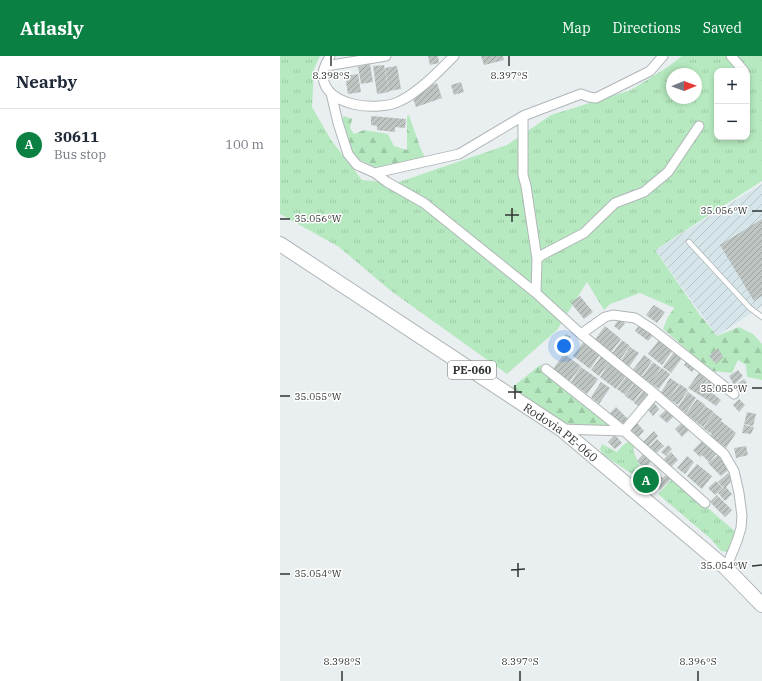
<!DOCTYPE html>
<html lang="en">
<head>
<meta charset="utf-8">
<style>
  :root { --surface:#fff; --page:#f2f2f3; --text:#1f2937; --muted:#747a83; --line:#e0e1e3; --accent:#0b8043 }
  body { margin:0; font-family:"IBM Plex Serif",serif; background:var(--page); color:var(--text) }
  .controls { position:absolute; right:12px; top:12px; display:grid; overflow:hidden; border-radius:8px; box-shadow:0 2px 6px #0003 }
  .controls button { width:36px; height:36px; display:grid; place-items:center; padding:0; border:0; border-bottom:1px solid var(--line); background:var(--surface); color:var(--text); font:20px sans-serif }
  .compass { position:absolute; left:386px; top:12px; width:36px; height:36px; border-radius:50%; background:var(--surface); box-shadow:0 2px 6px #0003; rotate:89deg }
  .you { position:absolute; left:284px; top:290px; width:14px; height:14px; margin:-10px; border:3px solid #fff; border-radius:50%; background:#1a73e8; box-shadow:0 0 0 6px #1a73e833 }
  .badge { display:grid; place-items:center; width:26px; height:26px; border-radius:50%; background:var(--accent); color:#fff; font-size:13px; font-weight:700 }
  .pin { position:absolute; translate:-50% -50%; border:2px solid #fff; box-shadow:0 1px 4px #0006 }
  .list { margin:0; padding:0; list-style:none }
  h2 { display:flex; justify-content:space-between; align-items:center; height:52px; margin:0; padding:0 16px; font-size:17px }
  h2 small { font-size:13px; font-weight:400; color:var(--muted) }
  .list li { display:grid; grid-template-columns:26px 1fr auto; gap:12px; align-items:center; box-sizing:border-box; height:72px; padding:0 16px; border-top:1px solid var(--line) }
  .list b { display:block; font-size:15px; white-space:nowrap }
  .list p { margin:0; font-size:13px; white-space:nowrap; color:var(--muted) }
  .list em { font-size:13px; font-style:normal; color:var(--muted) }
  .map { position:relative; flex:none; width:482px; height:625px; overflow:hidden }
  header { display:flex; align-items:center; gap:24px; box-sizing:border-box; height:56px; padding:0 20px; background:var(--accent); color:#fff }
  header strong { font-size:19px }
  nav { display:flex; gap:22px; margin-inline-start:auto; font-size:14px }
  main { display:flex }
  aside { flex:1; background:var(--surface) }
  .map>svg:first-child { display:block }
  .industrial { fill:url(#industrial-furrows) }
  .grass { fill:url(#grass-tufts); fill-rule:evenodd }
  .forest { fill:url(#forest-firs) }
  .building { fill:url(#building-hatch) }
  .lines { fill:none; stroke-linecap:round; stroke-linejoin:round }
  .service-casing { stroke:#b0b6b8; stroke-width:6 }
  .minor-casing { stroke:#b0b6b8; stroke-width:11 }
  .primary-casing { stroke:#b0b6b8; stroke-width:16 }
  .service { stroke:#fff; stroke-width:4.5 }
  .minor { stroke:#fff; stroke-width:9 }
  .primary { stroke:#fff; stroke-width:14 }
  .ticks { fill:none; stroke:#313434; stroke-width:1.5 }
  .labels { text-anchor:middle; dominant-baseline:central; stroke-width:3; stroke-linejoin:round; paint-order:stroke }
  .shield { fill:#fff; stroke:#6f7171; stroke-width:1 }
  .shield-label { font-size:11px; font-weight:bold; fill:#313434 }
  .street-label { font-size:12px; fill:#313434; stroke:#fff }
  .ticks-label { font-size:10px; text-anchor:middle; fill:#313434; stroke:#fff; stroke-width:3; stroke-linejoin:round; paint-order:stroke }
</style>
</head>
<body>
<header>
<strong>Atlasly</strong>
<nav><a>Map</a><a>Directions</a><a>Saved</a></nav>
</header>
<main>
<aside>
<h2>Nearby<small></small></h2>
<ul class="list">
<li><span class="badge">A</span><div><b>30611</b><p>Bus stop</p></div><em>100 m</em></li>
</ul>
</aside>
<div class="map">
<svg width="482" height="625" viewBox="0 0 482 625">
  <defs>
    <pattern id="industrial-furrows" width="10" height="10" patternUnits="userSpaceOnUse"><rect width="10" height="10" fill="#d5e5e9"/><path d="M-1 1l2-2M0 10L10 0M9 11l2-2" fill="none" stroke="#b7c5c8"/></pattern>
    <pattern id="grass-tufts" width="24" height="20" patternUnits="userSpaceOnUse"><rect width="24" height="20" fill="#b6e9bf"/><path d="M3 7l-1-3M5 7V3M7 7l1-3M15 17l-1-3M17 17v-4M19 17l1-3" fill="none" stroke="#9dc8a5"/></pattern>
    <pattern id="forest-firs" width="22" height="20" patternUnits="userSpaceOnUse"><rect width="22" height="20" fill="#b6e9bf"/><path d="M5 1l3.5 6h-7zM16 11l3.5 6h-7z" fill="#9dc8a5"/></pattern>
    <pattern id="building-hatch" width="6" height="6" patternUnits="userSpaceOnUse"><rect width="6" height="6" fill="#bec5c3"/><path d="M-1 1l2-2M0 6l6-6M5 7l2-2" fill="none" stroke="#9ba19f"/></pattern>
  </defs>
  <rect width="100%" height="100%" fill="#e9eff1"/>
  <!-- industrial -->
  <path class="industrial" d="M482 128V250L437 280 375 194Z"/>
  <!-- grass -->
  <path class="grass" d="M0 0H40L34 13 32 51 51 84 82 124 116 127 227 89 271 59 351 34 389 10 402 0H482V125L375 194 420 259 392 251 360 237 330 248 324 254 307 226 277 274 227 318 111 235 59 191 0 158ZM437 15H467V81H437ZM392 18H416V42H392Z
    M350 384 355 390 353 394 363 418 360 423 323 399 320 393 322 388 337 396 342 390Z
    M393 422 458 478 449 496 441 495 431 483 378 438Z"/>
  <!-- forest -->
  <path class="forest" d="M129 59 140 91 147 106 109 115 101 111H95L71 100 60 66 64 60 72 63 70 72 74 78 84 74 108 78 114 90 127 94V60Z
    M395 251 420 259 437 280 459 271 473 278 482 288V324L467 321 466 309 458 304 452 317 432 315 383 273 388 261Z
    M260 309 336 374 282 367 230 333Z"/>
  <!-- building -->
  <path class="building" d="M148 0H158L159 7 150 9Z
    M201 0H223L224 4 204 9Z
    M90 8 93 26 81 28 78 11Z
    M104 9 109 36 97 38 93 10Z
    M117 10 121 33 109 35 105 12Z
    M78 18 81 36 68 38 65 20Z
    M181 26 184 36 174 39 171 29Z
    M157 27 162 42 136 51 132 40 144 35 143 32Z
    M91 60 126 63 125 72 115 71V76L97 74V70L91 69Z
    M482 163V240L474 245 440 189Z
    M300 240 313 256 304 263 291 247Z
    M374 249 385 256 377 267 366 259Z
    M339 263 345 267 339 274 334 270Z
    M360 268 374 278 368 285 355 275Z
    M325 270 341 283 330 298 314 285Z
    M286 278 291 281 285 289 281 287Z
    M342 284 350 290 339 305 331 299Z
    M379 284 393 294 382 309 368 298Z
    M304 285 321 297 310 313 293 300Z
    M350 291 359 297 348 312 340 306Z
    M438 292 443 301 436 308 429 300Z
    M394 296 402 302 391 317 383 311Z
    M284 298 301 310 290 325 273 313Z
    M322 299 330 305 319 320 311 314Z
    M364 299 372 305 361 321 353 314Z
    M408 303 416 310 412 316 404 309Z
    M330 305 347 318 336 333 320 321Z
    M373 306 381 312 373 324 382 312 390 318 379 333 362 321Z
    M301 311 318 323 307 338 291 326Z
    M458 314 463 320 454 329 449 320Z
    M419 317 427 323 421 333 429 322 437 329 431 336 441 344 436 350 426 343 408 332Z
    M348 318 356 324 345 339 337 333Z
    M390 322 399 328 388 344 380 338Z
    M464 323 469 330 461 335 456 329Z
    M356 325 364 331 354 346 345 340Z
    M321 326 330 332 319 348 311 341Z
    M400 328 408 334 398 349 389 343Z
    M365 332 373 338 362 353 354 347Z
    M408 336 416 342 406 357 398 351Z
    M417 343 425 349 416 363 425 350 434 356 423 371 406 358Z
    M459 343 465 349 459 356 453 349Z
    M373 345 379 353 373 360 366 352Z
    M336 351 349 364 342 371 329 358Z
    M387 353 394 360 387 367 379 360Z
    M467 356 476 358 473 370 464 368Z
    M434 357 442 363 441 365 456 377 446 392 430 380 432 378 423 372Z
    M403 366 409 374 402 381 395 373Z
    M357 367 364 375 357 382 349 374Z
    M464 369 474 371 471 378 462 377Z
    M374 375 378 380 367 392 362 387Z
    M335 379 342 387 335 393 328 386Z
    M377 383 384 390 374 399 368 392Z
    M424 383 438 396 429 406 422 399 420 401 413 394Z
    M388 389 392 393 386 400 381 396Z
    M466 390 468 399 456 402 454 392Z
    M391 396 398 404 391 411 384 403Z
    M364 398 371 406 364 413 357 405Z
    M438 399 451 412 441 420 428 407Z
    M407 400 414 406 405 418 397 412Z
    M417 408 432 420 422 433 407 420Z
    M448 417 453 423 446 431 452 438 445 445 438 437 444 432 438 426Z
    M387 418 392 422 380 434 373 427 380 420 383 422Z
    M436 425 443 432 435 439 428 432Z
    M437 439 452 454 445 461 430 446Z"/>
  <g class="lines">
    <!-- service casing -->
    <g class="service-casing">
      <path id="service" d="M409 186 470 252 482 261"/>
    </g>
    <!-- minor casing -->
    <g class="minor-casing">
      <path id="minor" d="M50 0C47 6 42 13 43 20 44 51 99 56 120 45 139 36 159 15 174 0
        M451 0 464 15
        M46 10 106 0
        M51 37 58 67 68 98 77 109 95 117 107 126 144 147 256 237 301 278 375 338 444 398 454 415 459 437 462 460 461 472 457 485 446 512
        M243 60V119L246 130 257 203 256 237
        M95 117 179 98 243 60 301 38 309 41 316 42 370 15 383 0
        M257 203 262 199 304 177 335 147 364 136 388 116 419 70
        M301 278 325 261 333 259 355 262 372 273 454 338
        M266 313 344 375 425 447
        M281 373 344 375 375 338"/>
    </g>
    <!-- primary casing -->
    <g class="primary-casing">
      <g id="primary">
        <path id="s1" d="M0 188 281 373 446 512 482 549"/>
      </g>
    </g>
    <!-- service -->
    <use href="#service" class="service"/>
    <!-- minor -->
    <use href="#minor" class="minor"/>
    <!-- primary -->
    <use href="#primary" class="primary"/>
  </g>
  <!-- ticks -->
  <path class="ticks" d="M51 0V10M229 0V10M232 152V166M472 155H482M225 159H239M0 163H10M235 329V343M472 332H482M228 336H242M0 340H10M238 507V521M472 510 482 509M231 514 245 513M0 518H10M62 615V625M240 615V625M418 615V625"/>
  <g class="labels">
    <!-- shield labels -->
    <rect class="shield" x="168" y="305" width="48" height="18" rx="3"/>
    <g class="shield-label">
      <text x="192" y="314">PE-060</text>
    </g>
    <!-- street labels -->
    <g class="street-label">
      <text stroke="none"><textPath href="#s1" startOffset="338">Rodovia PE-060</textPath></text>
    </g>
  </g>
  <g class="ticks-label">
    <text x="51" y="23">8.398°S</text>
    <text x="229" y="23">8.397°S</text>
    <text x="444" y="158">35.056°W</text>
    <text x="38" y="166">35.056°W</text>
    <text x="444" y="336">35.055°W</text>
    <text x="38" y="344">35.055°W</text>
    <text x="444" y="513">35.054°W</text>
    <text x="38" y="521">35.054°W</text>
    <text x="62" y="609">8.398°S</text>
    <text x="240" y="609">8.397°S</text>
    <text x="418" y="609">8.396°S</text>
  </g>
</svg>
<div class="controls">
<button>+</button>
<button>−</button>
</div>
<svg class="compass" viewBox="-18 -18 36 36"><path d="M0-13l5 13h-10z" fill="#e53935"/><path d="M0 13l5-13h-10z" fill="#747a83"/></svg>
<div class="you"></div>
<div class="pin badge" style="left:366px;top:424px">A</div>
</div>
</main>
</body>
</html>
